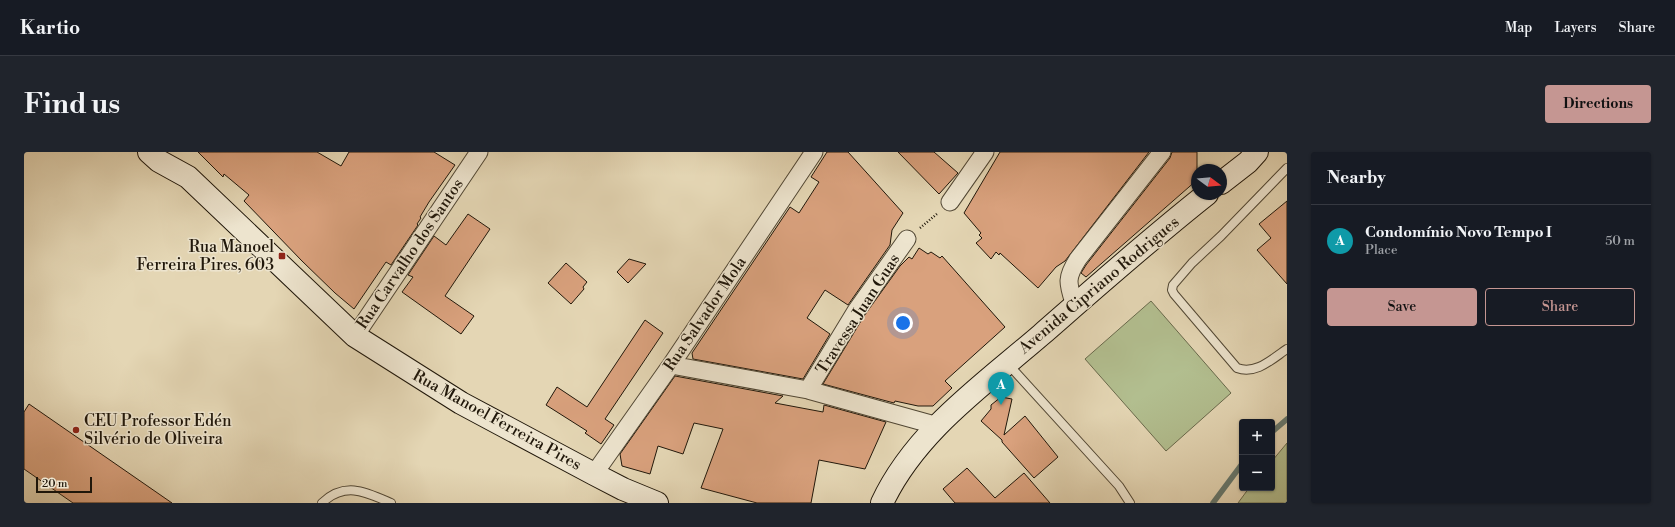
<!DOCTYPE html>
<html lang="en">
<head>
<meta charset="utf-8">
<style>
  :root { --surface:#171b24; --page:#20242c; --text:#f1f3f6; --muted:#9ea1a6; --line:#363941; --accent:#c59692 }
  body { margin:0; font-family:"Libre Bodoni",serif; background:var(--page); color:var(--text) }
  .controls { position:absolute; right:12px; bottom:12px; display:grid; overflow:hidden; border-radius:4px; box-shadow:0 1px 3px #0004 }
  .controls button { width:36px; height:36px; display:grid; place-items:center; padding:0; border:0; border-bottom:1px solid var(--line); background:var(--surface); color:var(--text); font:20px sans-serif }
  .compass { position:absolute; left:1167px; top:12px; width:36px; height:36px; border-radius:50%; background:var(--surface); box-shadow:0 1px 3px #0004; rotate:106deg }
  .scale { position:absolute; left:12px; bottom:10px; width:56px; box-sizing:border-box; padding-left:4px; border:2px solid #20170a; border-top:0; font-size:11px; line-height:14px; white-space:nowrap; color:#20170a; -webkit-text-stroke:3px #ede4ce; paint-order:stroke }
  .you { position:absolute; left:879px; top:171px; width:14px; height:14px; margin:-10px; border:3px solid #fff; border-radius:50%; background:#1a73e8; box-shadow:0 0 0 6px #1a73e833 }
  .badge { display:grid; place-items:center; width:26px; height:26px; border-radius:50%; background:var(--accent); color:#fff; font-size:13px; font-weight:700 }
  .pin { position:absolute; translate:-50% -33px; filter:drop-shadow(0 1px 2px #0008) }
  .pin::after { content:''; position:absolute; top:21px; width:14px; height:12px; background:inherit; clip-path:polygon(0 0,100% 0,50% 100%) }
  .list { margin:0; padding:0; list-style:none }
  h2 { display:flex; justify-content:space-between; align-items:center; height:52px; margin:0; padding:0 16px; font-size:17px }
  h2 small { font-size:13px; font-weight:400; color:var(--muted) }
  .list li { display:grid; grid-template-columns:26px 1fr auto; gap:12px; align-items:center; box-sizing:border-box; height:72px; padding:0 16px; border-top:1px solid var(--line) }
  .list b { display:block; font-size:15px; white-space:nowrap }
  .list p { margin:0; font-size:13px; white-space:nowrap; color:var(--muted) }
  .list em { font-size:13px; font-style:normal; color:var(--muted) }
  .actions { display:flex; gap:8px; padding:12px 16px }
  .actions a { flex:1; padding:9px 0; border:1px solid var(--accent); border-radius:4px; text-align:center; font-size:14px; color:var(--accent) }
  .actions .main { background:var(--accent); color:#111 }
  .map { position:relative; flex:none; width:1263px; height:351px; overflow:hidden; border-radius:4px }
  header { display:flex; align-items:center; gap:24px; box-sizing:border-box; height:56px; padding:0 20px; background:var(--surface); border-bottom:1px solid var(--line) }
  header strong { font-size:19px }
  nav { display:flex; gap:22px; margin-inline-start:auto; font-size:14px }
  .intro { display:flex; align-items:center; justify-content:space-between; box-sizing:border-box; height:96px; padding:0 24px }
  h1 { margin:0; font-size:28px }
  .button { padding:10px 18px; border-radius:4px; background:var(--accent); color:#111; font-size:14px; font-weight:700 }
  main { display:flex; gap:24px; padding:0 24px }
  aside { flex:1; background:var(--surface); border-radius:4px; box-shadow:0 1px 3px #0004 }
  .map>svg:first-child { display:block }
  .green { fill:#b2be8f; stroke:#696a4c }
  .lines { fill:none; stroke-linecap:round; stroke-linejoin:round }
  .stream { stroke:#66786e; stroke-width:5.5 }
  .building { fill:#d9a17d; stroke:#20170a }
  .lane-casing { stroke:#514734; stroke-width:10 }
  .street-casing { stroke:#514734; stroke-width:19 }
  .secondary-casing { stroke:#20170a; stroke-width:24 }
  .path { stroke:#20170a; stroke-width:2.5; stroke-dasharray:1 2; stroke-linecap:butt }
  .lane { stroke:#ede4ce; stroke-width:8 }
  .street { stroke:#ede4ce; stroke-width:17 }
  .secondary { stroke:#ede4ce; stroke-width:22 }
  .poi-dot { fill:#8f2418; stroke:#ede4ce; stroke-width:1.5 }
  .labels { text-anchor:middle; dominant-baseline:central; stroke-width:3; stroke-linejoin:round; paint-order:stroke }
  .poi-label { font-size:16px; fill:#20170a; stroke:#ede4ce; text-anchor:end }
  .street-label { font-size:16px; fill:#20170a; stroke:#ede4ce }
</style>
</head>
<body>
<header>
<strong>Kartio</strong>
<nav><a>Map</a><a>Layers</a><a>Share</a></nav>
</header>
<div class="intro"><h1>Find us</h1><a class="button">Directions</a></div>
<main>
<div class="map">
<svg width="1263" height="351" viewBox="0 0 1263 351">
  <rect width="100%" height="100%" fill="#e4d6b4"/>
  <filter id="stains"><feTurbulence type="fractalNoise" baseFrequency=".005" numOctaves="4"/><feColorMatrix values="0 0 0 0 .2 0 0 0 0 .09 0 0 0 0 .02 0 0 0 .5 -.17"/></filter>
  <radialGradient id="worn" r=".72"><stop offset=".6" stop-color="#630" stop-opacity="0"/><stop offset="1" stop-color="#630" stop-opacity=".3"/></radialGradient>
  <!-- green -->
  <path class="green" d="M1127 149 1207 241 1142 299 1061 207Z
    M1263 291V351H1214L1225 336H1248V309Z"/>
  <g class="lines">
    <!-- stream -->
    <path class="stream" d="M1248 280 1263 267
      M1189 351 1218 312"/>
  </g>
  <!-- building -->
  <path class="building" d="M174 0H293L317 14 325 0H410L431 13 405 50 396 65 397 66 393 72 394 73 367 113 362 110 330 157 311 141 278 109 220 49 225 43 200 22 199 25Z
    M803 0H824L879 61 868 78 866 93 824 153 801 138 783 166 806 182 779 227 669 207 668 201 766 55 775 61 795 30 787 25Z
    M874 0H910L934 21 915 42Z
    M976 0H1125L1041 109 1032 115 1014 136 976 101 975 103 972 100 967 107 952 91 958 86 955 83 957 81 940 61Z
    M1148 0H1173V28L1062 125 1057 121 1062 113 1146 6Z
    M1263 49V132L1233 98 1247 86 1235 72Z
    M444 62 466 77 421 144 450 164 437 182 378 140 389 125 384 123 410 84 422 93Z
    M895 96 904 102 907 100 916 106 918 104 981 175 921 229 928 236 909 254H894L871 249 870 251 799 232 840 164 876 114 885 105 888 107Z
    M605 107 622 112 604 131 593 120Z
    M542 111 563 130 559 135 560 137 547 152 524 131Z
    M621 168 639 181 581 267 590 273 577 292 561 281 563 279 522 253 533 235 563 255Z
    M651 224 759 244 751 251 799 260 800 253 862 270 841 317 795 308 787 351H733L677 336 699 277 670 271 659 302 634 294 626 322 598 314 596 302Z
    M977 245 988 247 980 283 1001 264 1034 305 1010 326 978 290V288L957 269 967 257V253Z
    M5 252 148 351H49L0 317V260Z
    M943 316 971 346 1000 321 1026 351H931L919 337Z"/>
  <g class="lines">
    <!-- lane casing -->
    <g class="lane-casing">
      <path id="lane" d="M1263 16 1197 84 1168 111 1149 133 1148 138 1150 142 1213 216C1232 223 1248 207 1263 197
        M984 212 1095 334 1106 351
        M298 351C321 329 342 340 367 351"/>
    </g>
    <!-- street casing -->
    <g class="street-casing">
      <path id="street" d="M926 50 961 0
        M1051 154C1044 132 1041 127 1054 107L1138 0
        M331 184 455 0
        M647 213 784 238 914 274
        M784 238 832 159 883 87
        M570 322 647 213 790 0"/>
    </g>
    <!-- secondary casing -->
    <g class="secondary-casing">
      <path id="secondary" d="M125 0 135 9 164 25 331 184 437 251 570 322 599 337 633 351
        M1197 31 1224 10 1233 0
        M858 351C891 280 959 233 1017 183 1072 135 1126 87 1183 42"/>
    </g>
    <!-- path -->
    <path class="path" d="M896 76 914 61"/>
    <!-- lane -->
    <use href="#lane" class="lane"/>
    <!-- street -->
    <use href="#street" class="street"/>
    <!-- secondary -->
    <use href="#secondary" class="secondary"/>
  </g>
  <!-- markers -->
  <g class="poi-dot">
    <rect x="254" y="100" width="8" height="8" rx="2"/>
    <circle cx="52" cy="278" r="4"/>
  </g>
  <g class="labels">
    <!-- poi labels -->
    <g class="poi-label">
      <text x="250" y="95">Rua Manoel<tspan x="250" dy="18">Ferreira Pires, 603</tspan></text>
      <text x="60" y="269" text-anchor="start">CEU Professor Edén<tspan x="60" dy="18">Silvério de Oliveira</tspan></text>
    </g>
    <!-- street labels -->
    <g class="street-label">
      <text transform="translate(386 102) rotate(-56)">Rua Carvalho dos Santos</text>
      <text transform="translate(1075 133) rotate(-40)">Avenida Cipriano Rodrigues</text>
      <text transform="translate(681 162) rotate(-56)">Rua Salvador Mola</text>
      <text transform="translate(834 162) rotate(-57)">Travessa Juan Guas</text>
      <text transform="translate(473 268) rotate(29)">Rua Manoel Ferreira Pires</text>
    </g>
  </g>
  <rect width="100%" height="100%" filter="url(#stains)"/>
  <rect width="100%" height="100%" fill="url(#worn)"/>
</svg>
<div class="controls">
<button>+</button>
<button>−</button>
</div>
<svg class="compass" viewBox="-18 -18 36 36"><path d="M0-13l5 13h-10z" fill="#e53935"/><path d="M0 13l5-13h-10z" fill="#9ea1a6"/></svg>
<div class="scale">20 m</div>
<div class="you"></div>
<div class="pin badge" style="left:977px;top:253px;background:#0f9aa8">A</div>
</div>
<aside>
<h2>Nearby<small></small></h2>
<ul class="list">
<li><span class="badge" style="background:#0f9aa8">A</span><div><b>Condomínio Novo Tempo I</b><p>Place</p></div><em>50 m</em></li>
</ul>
<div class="actions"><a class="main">Save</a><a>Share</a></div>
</aside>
</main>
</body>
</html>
